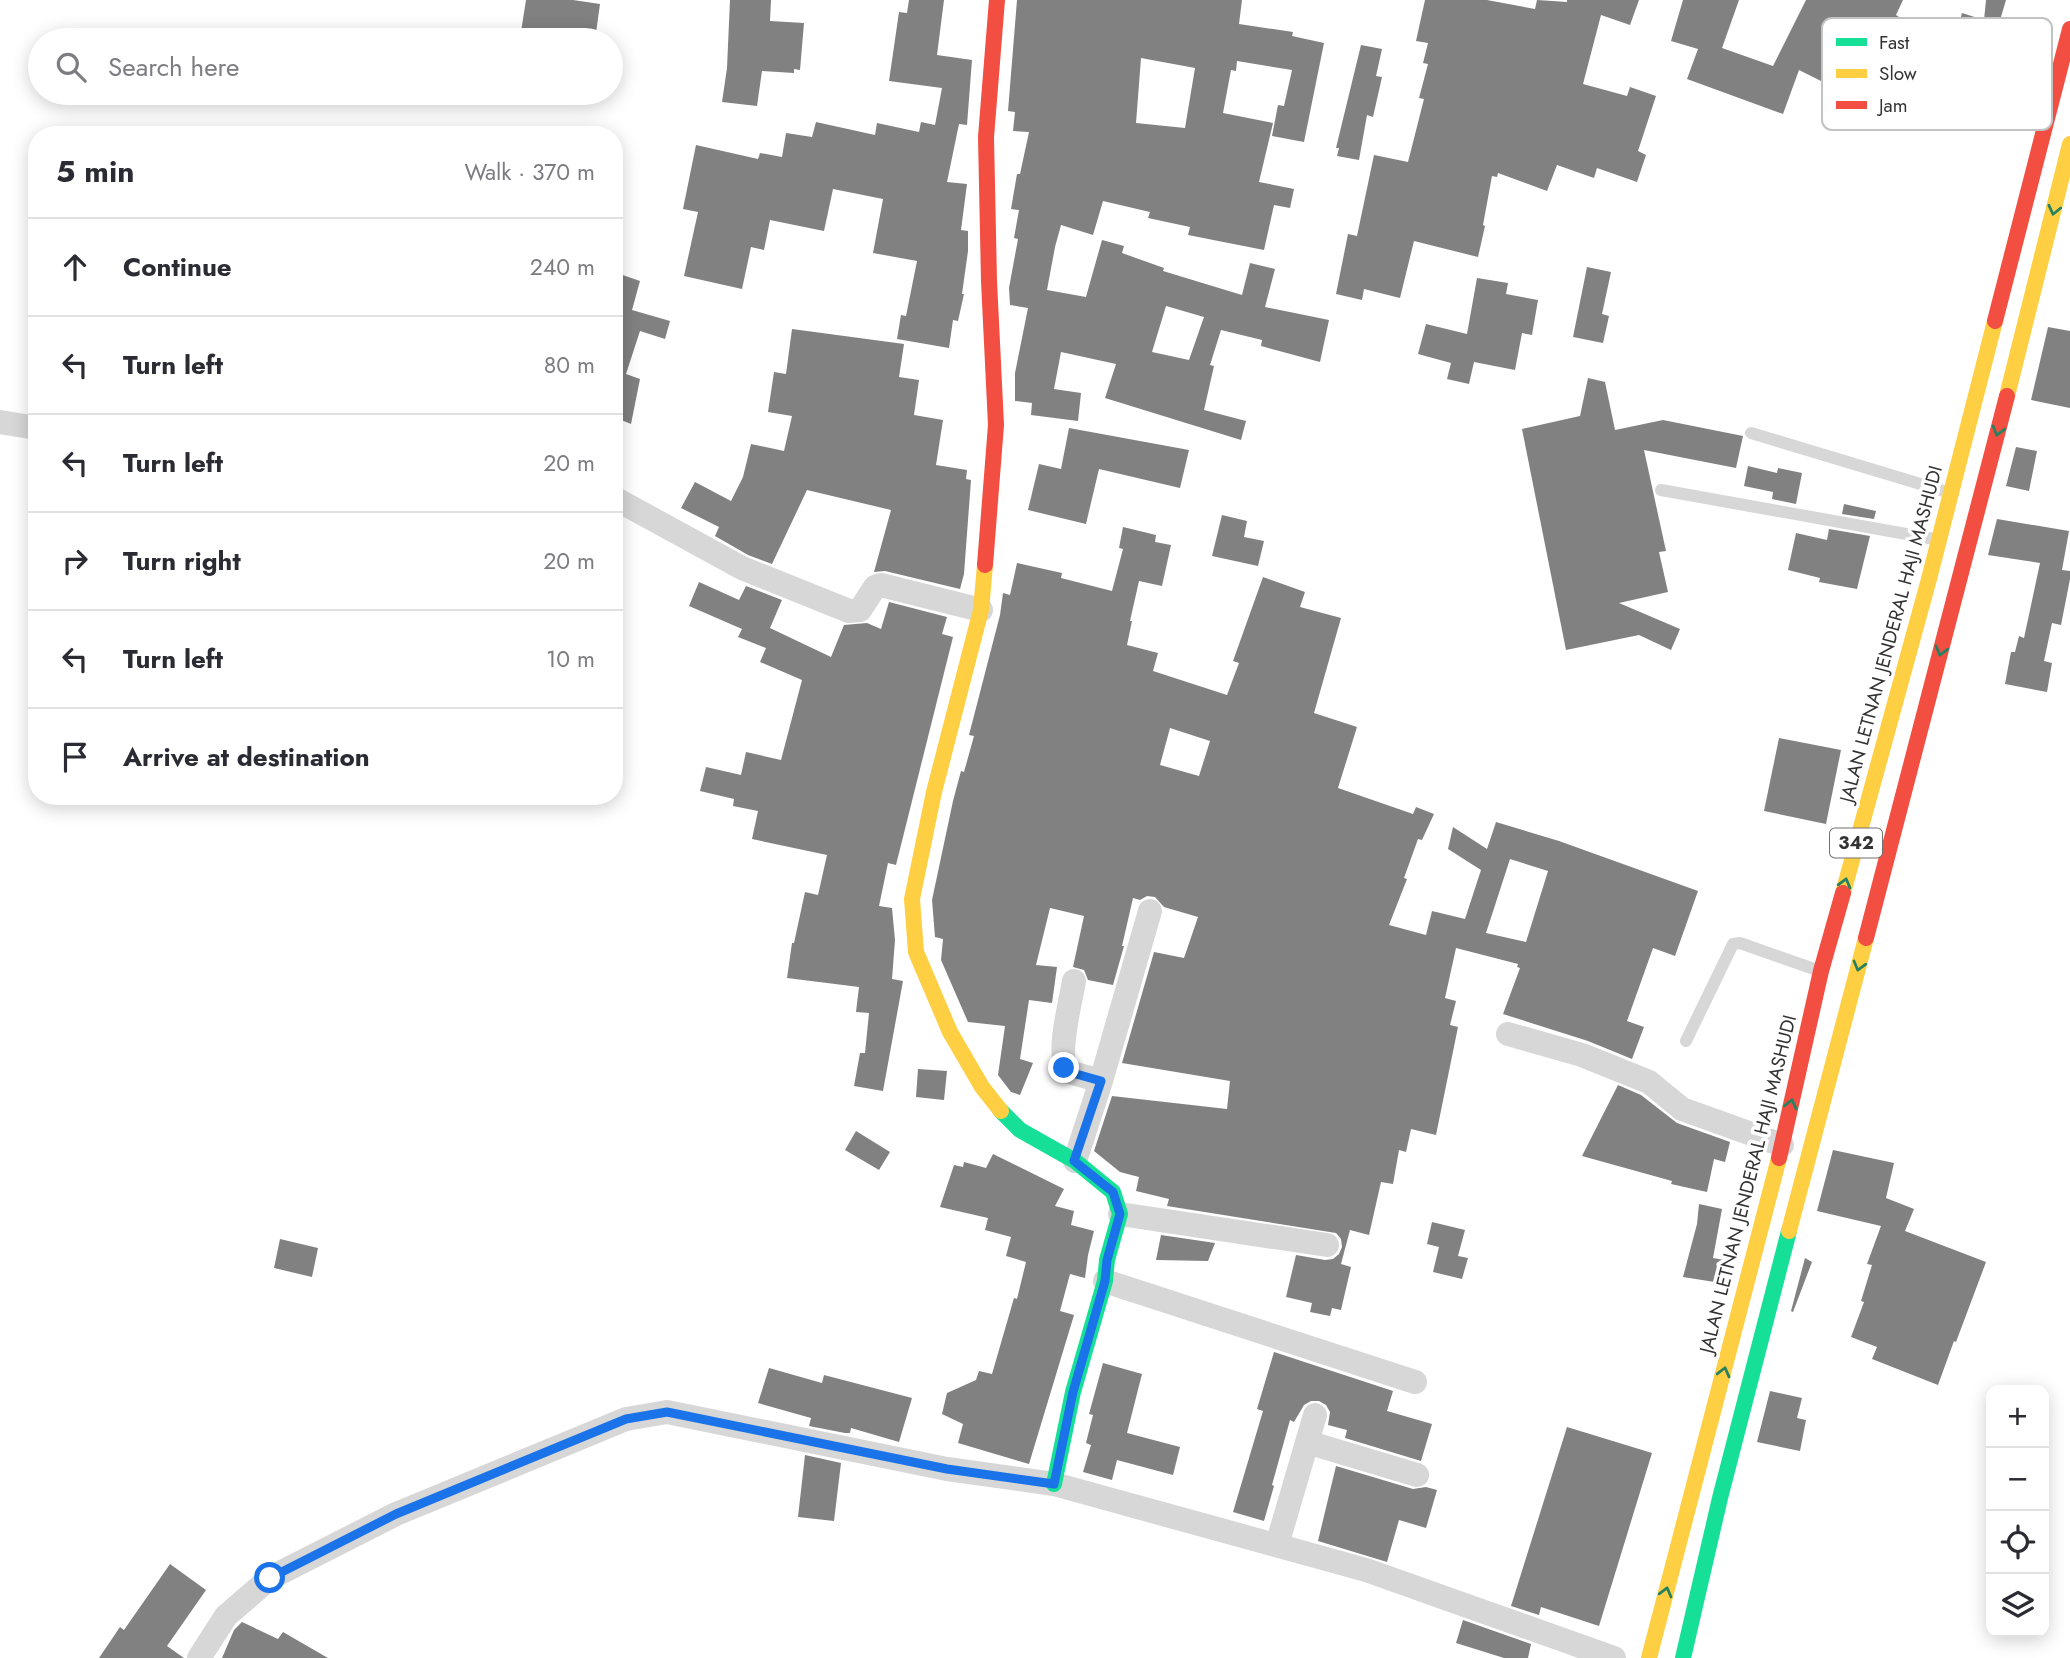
<!DOCTYPE html>
<html lang="en">
<head>
<meta charset="utf-8">
<style>
  :root { --surface:#fff; --page:#f2f2f3; --text:#2b2b33; --muted:#7c7c81; --line:#e1e1e2 }
  body { margin:0; font-family:Jost,sans-serif; background:var(--page); color:var(--text) }
  .controls { position:absolute; right:21px; bottom:21px; display:grid; overflow:hidden; border-radius:14px; box-shadow:0 4px 18px #0003 }
  .controls button { width:63px; height:63px; display:grid; place-items:center; padding:0; border:0; border-bottom:2px solid var(--line); background:var(--surface); color:var(--text); font:35px sans-serif }
  .stop { position:absolute; width:21px; height:21px; margin:-16px; border:5px solid #1a73e8; border-radius:50%; background:#fff }
  .stop.end { background:#1a73e8; border-color:#fff; box-shadow:0 2px 7px #0008 }
  .list { margin:0; padding:0; list-style:none }
  h2 { display:flex; justify-content:space-between; align-items:center; height:91px; margin:0; padding:0 28px; font-size:30px }
  h2 small { font-size:23px; font-weight:400; color:var(--muted) }
  .list li { display:grid; grid-template-columns:46px 1fr auto; gap:21px; align-items:center; box-sizing:border-box; height:98px; padding:0 28px; border-top:2px solid var(--line) }
  .list b { display:block; font-size:26px; white-space:nowrap }
  .list em { font-size:23px; font-style:normal; color:var(--muted) }
  .icon { flex:none; width:38px; height:38px; fill:none; stroke:currentColor; stroke-width:2; stroke-linecap:round; stroke-linejoin:round }
  .map { position:relative; flex:none; width:2070px; height:1658px; overflow:hidden }
  .search { position:absolute; background:var(--surface); box-shadow:0 4px 18px #0003; left:28px; top:28px; width:595px; height:77px; display:flex; align-items:center; gap:18px; box-sizing:border-box; padding:0 24px; border-radius:38px; color:var(--muted); font-size:26px }
  .panel { position:absolute; background:var(--surface); box-shadow:0 4px 18px #0003; left:28px; top:126px; width:595px; height:679px; border-radius:28px }
  .map>svg:first-child { display:block }
  .building { fill:#818181; fill-rule:evenodd }
  .lines { fill:none; stroke-linecap:round; stroke-linejoin:round }
  .lane { stroke:#d7d7d7; stroke-width:12 }
  .street { stroke:#d7d7d7; stroke-width:24 }
  .fast { stroke:#16e098; stroke-width:16 }
  .slow { stroke:#ffcf43; stroke-width:16 }
  .jam { stroke:#f24e42; stroke-width:16 }
  .oneway { stroke:#268160 }
  .route { stroke:#1a73e8; stroke-width:9 }
  .labels { text-anchor:middle; dominant-baseline:central; stroke-width:7; stroke-linejoin:round; paint-order:stroke }
  .shield { fill:#fff; stroke:#707070; stroke-width:2 }
  .shield-label { font-size:18px; font-weight:bold; fill:#333 }
  .street-label { font-size:19px; fill:#333; stroke:#fff }
  .key { fill:#fff; stroke:#c2c2c2; stroke-width:2 }
  .key-label { font-size:19px; fill:#333 }
</style>
</head>
<body>
<div class="map">
<svg width="2070" height="1658" viewBox="0 0 2070 1658">
  <rect width="100%" height="100%" fill="#fff"/>
  <!-- building -->
  <path class="building" d="M526 0H573L600 4 595 40 520 38Z
    M730 0H771L770 21 804 23 800 70 794 69V73L762 71 757 106 722 102 727 68Z
    M909 0H944L937 55 972 60 967 125 959 124 947 182 967 184 961 230 968 231V251L962 294H964L958 321 953 320 949 348 897 339 901 315 906 316 917 261 873 253 883 199 833 189 824 231 770 220 764 250 751 247 742 289 684 276 698 212 683 209 696 145 758 159 760 153 782 157 786 133 812 137 816 122 875 135 877 123 919 132 921 122 935 125 942 88 889 81 899 12 907 13Z
    M1017 0H1242L1239 24 1293 32 1292 36 1324 43 1304 142 1272 136 1278 105 1284 106 1292 70 1237 61 1236 71 1231 70 1223 113 1273 123 1259 182 1294 189 1290 208 1274 205 1264 250 1188 235 1190 227 1148 218 1150 212 1103 201 1093 235 1061 225 1055 247 1047 290 1086 297 1102 240 1124 246 1122 253 1164 268 1163 271 1242 295 1250 263 1275 269 1265 307 1329 320 1320 362 1261 346 1262 340 1221 330 1210 365 1214 366 1204 410 1246 421 1241 440 1105 398 1116 364 1061 352 1054 389 1081 393 1078 421 1031 415 1032 403 1015 401V373L1028 308 1010 305 1009 288 1018 239 1014 238 1019 210 1011 209 1017 174H1020L1029 132 1013 131 1015 112 1008 111ZM1141 58 1195 68 1185 128 1136 123ZM1166 306 1204 317 1189 360 1152 352Z
    M1425 0H1487L1535 9 1537 0 1567 2V0H1639L1630 25 1601 15 1583 84 1627 96 1630 87 1656 96 1638 151 1646 155 1637 182 1597 168 1594 178 1557 165 1547 191 1498 173 1497 177 1492 176 1483 225 1485 226 1478 257 1414 241 1400 298 1364 289 1362 300 1336 294 1348 234 1357 236 1374 155 1408 162 1424 99 1419 98 1428 64 1423 63 1428 43 1416 41Z
    M1683 0H1739L1722 48 1773 66 1806 0H1903L1896 15 1927 36 1907 66 1880 47 1855 98 1799 70 1783 114 1687 79 1698 49 1671 41Z
    M1986 0H2006L1987 64 2010 70 2005 90 1974 82 1966 107 1911 90 1918 68 1951 79 1960 41 1954 40 1962 13 1984 20Z
    M1361 45 1382 49 1376 76 1382 77 1373 117 1367 115 1359 160 1337 156 1339 148H1336Z
    M1587 267 1611 272 1602 314 1609 316 1603 343 1573 337Z
    M614 272 640 281 632 310 670 321 665 339 640 331 626 374 640 379 631 424 614 417Z
    M1477 278 1508 283 1506 294 1538 300 1532 335 1522 333 1515 370 1474 362 1469 384 1447 379 1451 363 1418 354 1426 324 1467 334Z
    M2048 327 2070 331V408L2031 400Z
    M792 329 904 344 899 377 919 380 914 415 943 420 936 465 967 470 966 479 971 480 964 574 960 589 885 571 874 572 891 510 807 490 772 564 748 555 715 536 719 527 681 508 695 482 731 501 743 477 751 444 784 451 792 416 768 412 774 372 786 374Z
    M1588 378 1605 382 1615 430 1663 420 1743 436 1736 468 1644 450 1666 551 1659 552 1668 592 1619 603 1680 629 1671 650 1639 635 1566 650 1522 429 1580 416Z
    M1069 428 1189 450 1180 488 1099 469 1086 524 1028 510 1039 464 1061 469Z
    M2016 447 2037 451 2029 491 2006 486Z
    M1748 466 1777 473 1778 468 1802 473 1796 504 1772 499 1773 492 1744 486Z
    M1844 504 1876 511 1874 519 1842 514Z
    M1222 515 1247 521 1244 537 1264 541 1258 566 1212 556Z
    M1997 519 2069 531 2062 570 2070 571V579L2061 625 2052 623 2044 661 2052 663 2047 692 2005 684 2011 652H2015L2019 636 2024 638 2040 563 1988 555Z
    M1123 527 1156 535 1155 542 1171 545 1162 586 1139 581 1130 621H1132L1127 645 1158 653 1153 671 1227 695 1239 663 1233 661 1263 577 1305 592 1300 607 1341 618 1314 713 1357 727 1338 788 1413 814 1416 807 1434 814 1422 840 1418 839 1404 878 1407 879 1389 925 1426 935 1432 911 1465 919 1481 870 1448 849 1453 827 1487 849 1496 822 1559 841 1698 891 1675 956 1653 948 1627 1021 1644 1027 1632 1059 1588 1041 1503 1014 1520 968 1517 967 1518 964 1456 948 1445 998 1456 1001 1450 1025 1458 1027 1436 1135 1411 1129 1406 1152 1399 1150 1393 1184 1381 1182 1369 1235 1350 1230 1341 1264 1351 1267 1341 1310 1332 1308 1330 1316 1310 1312 1312 1303 1286 1297 1296 1255 1325 1260 1333 1259 1339 1254 1342 1247 1341 1239 1336 1233 1167 1206 1169 1199 1136 1191 1139 1177 1120 1172 1094 1151 1112 1096 1227 1109 1230 1081 1122 1063 1154 952 1184 958 1198 917 1164 907 1155 897 1147 896 1140 900 1133 898 1122 946H1124L1113 985 1088 980 1084 970 1073 967 1084 916 1050 908 1036 965 1057 967 1052 1003 1029 1000 1020 1059 1033 1063 1020 1095 1011 1092 998 1075 1005 1026 968 1022 941 960 943 939 935 937 932 900 953 801 961 771 964 772 974 736 969 735 1000 615 1003 593 1010 595 1017 563 1062 573 1061 578 1112 591 1123 549 1119 548ZM1170 728 1210 741 1199 776 1160 765ZM1510 859 1548 871 1526 942 1486 933Z
    M1829 529 1870 536 1857 589 1819 582 1820 578 1788 570 1796 533 1827 540Z
    M699 582 739 600 746 586 782 600 770 628 831 657 844 625 867 623 881 629 889 602 947 617 942 634 953 637 896 865 888 863 879 906 892 908 895 940 892 979 903 981 883 1091 854 1086 860 1053H865L869 1013 856 1012 859 987 787 978 792 943H794L805 892 818 895 827 855 752 839 758 811 733 806 734 799 700 791 706 767 741 775 746 752 781 760 802 680 760 662 766 648 738 637 742 629 689 606Z
    M1779 738 1841 750 1826 824 1764 811Z
    M918 1069 947 1071 944 1100 916 1097Z
    M1618 1085 1641 1095 1677 1123 1730 1142 1725 1162 1714 1159 1707 1192 1671 1184 1672 1181 1582 1156Z
    M856 1131 890 1152 879 1170 845 1150Z
    M1833 1150 1894 1163 1886 1198 1914 1209 1905 1231 1986 1262 1956 1342 1954 1341 1938 1385 1872 1359 1877 1347 1851 1337 1864 1302 1861 1301 1872 1265 1867 1264 1881 1226 1817 1211Z
    M993 1154 1064 1189 1055 1206 1074 1211 1071 1225 1094 1231 1088 1255 1085 1278 1070 1274 1060 1311 1074 1315 1029 1464 958 1443 963 1424 942 1414 947 1393 976 1380 979 1371 992 1374 1014 1298 1017 1299 1026 1262 1006 1256 1011 1237 985 1230 988 1218 940 1207 954 1165 963 1167 964 1162 986 1168Z
    M1699 1204 1722 1209 1713 1258 1724 1260 1721 1283 1683 1277 1697 1224Z
    M1432 1222 1465 1230 1458 1256 1468 1258 1462 1279 1433 1272 1439 1247 1427 1244Z
    M1161 1235 1215 1243 1208 1261 1156 1260Z
    M280 1239 318 1248 312 1277 274 1268Z
    M1805 1258 1812 1262 1793 1312 1791 1311Z
    M1274 1352 1393 1391 1387 1411 1432 1424 1421 1461 1345 1438 1347 1430 1328 1425 1330 1412 1326 1405 1319 1401H1311L1304 1405 1294 1422 1290 1420 1272 1485 1274 1486 1264 1521 1233 1512 1263 1411 1257 1409Z
    M1103 1363 1142 1374 1127 1433 1180 1447 1173 1475 1117 1460 1112 1480 1083 1472 1091 1445 1086 1443 1093 1415 1089 1414Z
    M769 1368 822 1383 824 1375 912 1398 899 1442 851 1428 850 1433H845L809 1426 811 1418 758 1403Z
    M1770 1391 1802 1398 1797 1418 1806 1420 1800 1451 1757 1442Z
    M1567 1427 1652 1453 1599 1626 1541 1607 1539 1615 1511 1606Z
    M805 1455 841 1463 834 1521 798 1517Z
    M1336 1466 1413 1489 1426 1487 1437 1490 1426 1528 1399 1520 1387 1562 1318 1541Z
    M170 1564 206 1590 167 1646 184 1658H99L120 1627 124 1630Z
    M1463 1620 1531 1644 1528 1658H1504L1456 1643Z
    M242 1622 278 1639 283 1632 328 1658H222L234 1630Z"/>
  <g class="lines">
    <!-- lane -->
    <path class="lane" d="M1751 433 1947 492
      M1661 490 1934 539
      M1686 1041 1733 944 1740 943 1817 970"/>
    <!-- street -->
    <path class="street" d="M0 422 37 428
      M614 498 742 568 849 611 860 610 875 587 881 585 981 610
      M1074 981C1071 1001 1055 1058 1069 1072L1101 1081
      M1508 1034 1582 1055 1649 1082 1682 1109 1782 1145
      M1075 1161 1101 1081 1150 911
      M1120 1214 1327 1245
      M1105 1281 1415 1382
      M1307 1442 1417 1475
      M1277 1545 1315 1415
      M199 1658 226 1616 270 1578 396 1514 626 1419 667 1412 947 1469 1054 1484 1366 1570 1614 1658"/>
    <!-- fast -->
    <path class="fast" d="M1001 1111 1020 1130 1075 1161 1113 1192 1120 1214 1107 1260 1105 1281 1073 1392 1054 1484
      M1683 1658 1720 1498 1789 1231"/>
    <!-- slow -->
    <path class="slow" d="M2007 396 2070 144
      M985 565 981 610 934 792 912 899 916 952 950 1032 982 1087 1001 1111
      M1843 893 1929 579 1995 321
      M1789 1231 1866 938
      M1649 1658 1779 1158"/>
    <!-- jam -->
    <path class="jam" d="M1995 321 2070 29
      M985 565 996 425 989 281 986 137 997 0
      M1866 938 2007 396
      M1779 1158 1821 971 1843 893"/>
  </g>
  <!-- one-way arrows -->
  <defs><path id="oneway-chevron" d="M-2-3.5L2.5 0L-2 3.5" fill="none" stroke-width="1.6" stroke-linecap="round" stroke-linejoin="round" transform="scale(1.75)"/></defs>
  <g class="oneway">
    <use href="#oneway-chevron" transform="translate(2054 210) rotate(103)"/>
    <use href="#oneway-chevron" transform="translate(1998 431) rotate(105)"/>
    <use href="#oneway-chevron" transform="translate(1941 651) rotate(105)"/>
    <use href="#oneway-chevron" transform="translate(1845 883) rotate(-75)"/>
    <use href="#oneway-chevron" transform="translate(1859 966) rotate(105)"/>
    <use href="#oneway-chevron" transform="translate(1791 1104) rotate(-77)"/>
    <use href="#oneway-chevron" transform="translate(1724 1372) rotate(-76)"/>
    <use href="#oneway-chevron" transform="translate(1666 1592) rotate(-75)"/>
  </g>
  <g class="lines">
    <!-- route -->
    <path class="route" d="M270 1578 396 1514 626 1419 667 1412 947 1469 1054 1484 1073 1392 1105 1281 1107 1260 1120 1214 1113 1192 1074 1161 1101 1081 1069 1072 1064 1068"/>
  </g>
  <g class="labels">
    <!-- shield labels -->
    <rect class="shield" x="1830" y="828.5" width="52" height="29" rx="5"/>
    <g class="shield-label">
      <text x="1856" y="843">342</text>
    </g>
    <!-- street labels -->
    <g class="street-label">
      <text transform="translate(1891 634) rotate(-75)">JALAN LETNAN JENDERAL HAJI MASHUDI</text>
      <text transform="translate(1748 1184) rotate(-76)">JALAN LETNAN JENDERAL HAJI MASHUDI</text>
    </g>
  </g>
  <!-- legend -->
  <rect x="1822" y="18" width="230" height="112" rx="10" class="key"/>
  <rect x="1836" y="38" width="31" height="8" fill="#16e098"/>
  <rect x="1836" y="69" width="31" height="9" fill="#ffcf43"/>
  <rect x="1836" y="101" width="31" height="8" fill="#f24e42"/>
  <g class="key-label">
    <text x="1879" y="49">Fast</text>
    <text x="1879" y="80">Slow</text>
    <text x="1879" y="112">Jam</text>
  </g>
</svg>
<div class="controls">
<button>+</button>
<button>−</button>
<button><svg class="icon" aria-label="locate" viewBox="0 0 24 24"><circle cx="12" cy="12" r="6"/><path d="M12 2v4M12 18v4M2 12h4M18 12h4"/></svg></button>
<button><svg class="icon" aria-label="layers" viewBox="0 0 24 24"><path d="M12 4l9 5-9 5-9-5zM3 14l9 5 9-5"/></svg></button>
</div>
<div class="stop" style="left:270px;top:1578px"></div>
<div class="stop end" style="left:1064px;top:1068px"></div>
<div class="search"><svg class="icon" aria-label="search" viewBox="0 0 24 24"><circle cx="10" cy="10" r="6"/><path d="M15 15l6 6"/></svg>Search here</div>
<section class="panel">
<h2>5 min<small>Walk · 370 m</small></h2>
<ul class="list">
<li><svg class="icon" aria-label="ahead" viewBox="0 0 24 24"><path d="M12 20V5M6 11l6-6 6 6"/></svg><div><b>Continue</b></div><em>240 m</em></li>
<li><svg class="icon" aria-label="left" viewBox="0 0 24 24"><path d="M17 20v-9H6M10 6l-5 5 5 5"/></svg><div><b>Turn left</b></div><em>80 m</em></li>
<li><svg class="icon" aria-label="left" viewBox="0 0 24 24"><path d="M17 20v-9H6M10 6l-5 5 5 5"/></svg><div><b>Turn left</b></div><em>20 m</em></li>
<li><svg class="icon" aria-label="right" viewBox="0 0 24 24"><path d="M7 20v-9h11M14 6l5 5-5 5"/></svg><div><b>Turn right</b></div><em>20 m</em></li>
<li><svg class="icon" aria-label="left" viewBox="0 0 24 24"><path d="M17 20v-9H6M10 6l-5 5 5 5"/></svg><div><b>Turn left</b></div><em>10 m</em></li>
<li><svg class="icon" aria-label="arrive" viewBox="0 0 24 24"><path d="M6 21V4h12l-3 4 3 4H6"/></svg><div><b>Arrive at destination</b></div></li>
</ul>
</section>
</div>
</body>
</html>
